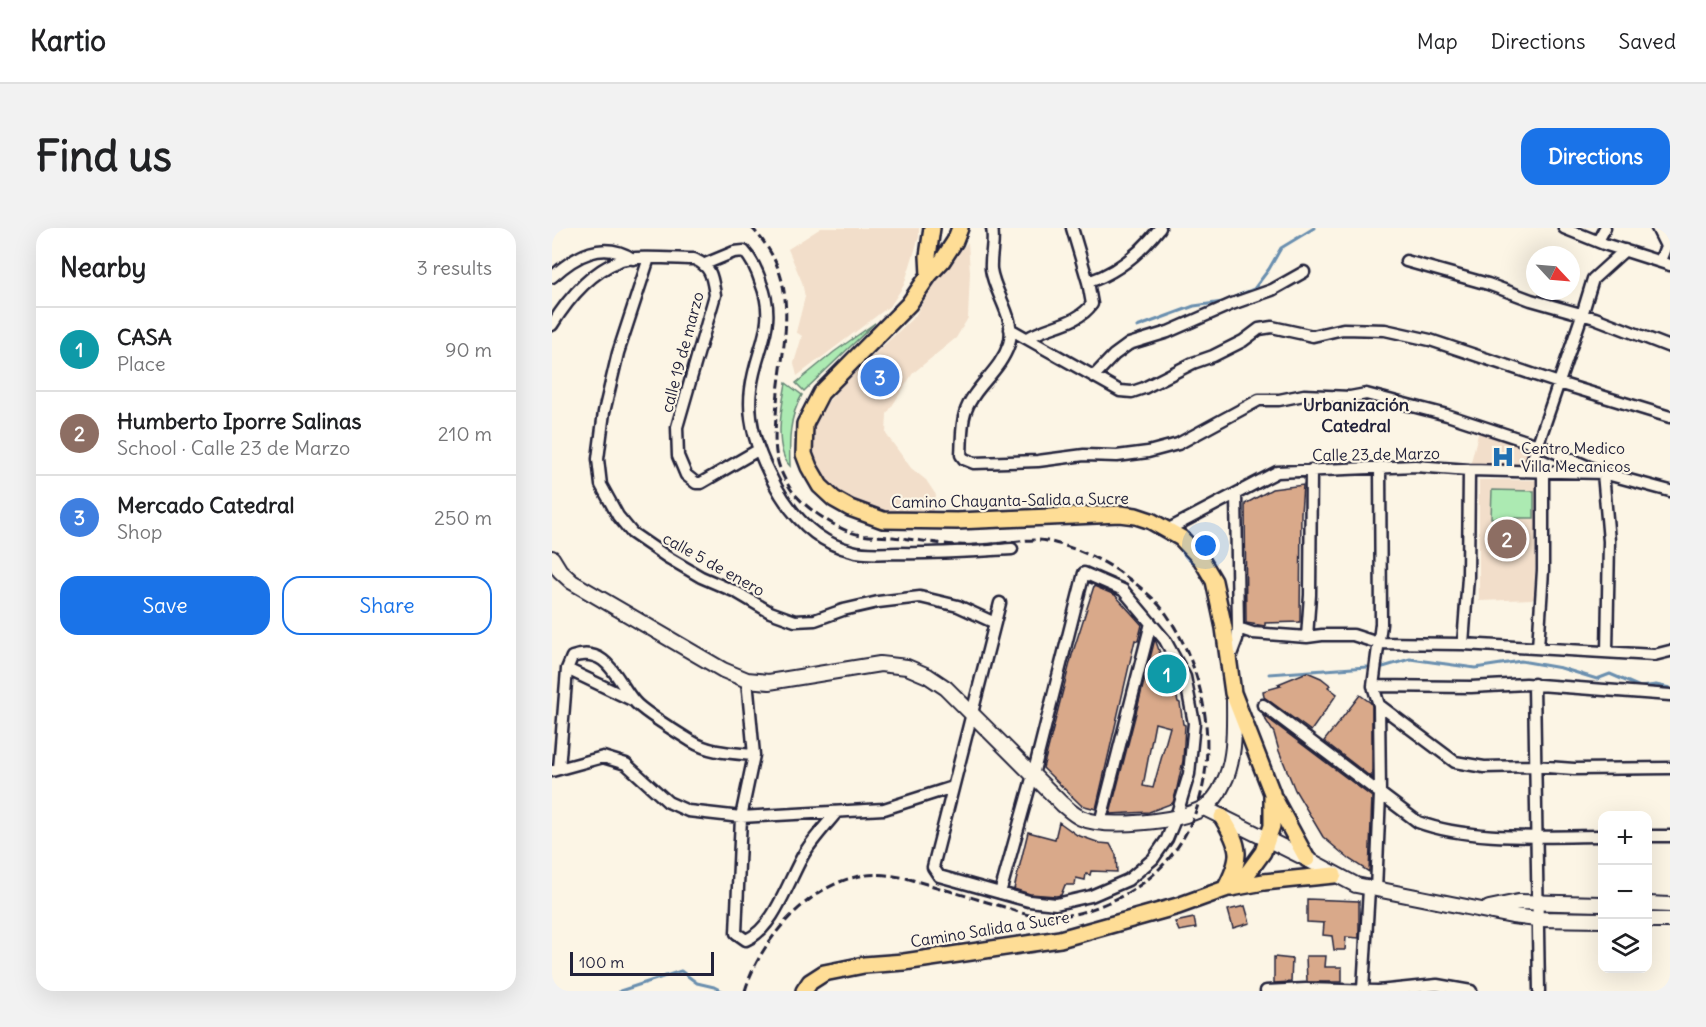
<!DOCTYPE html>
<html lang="en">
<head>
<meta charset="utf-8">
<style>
  :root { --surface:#fff; --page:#f2f2f2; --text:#202124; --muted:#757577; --line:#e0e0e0; --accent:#1a73e8 }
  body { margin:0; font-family:Delius,sans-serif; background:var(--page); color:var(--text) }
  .controls { position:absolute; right:18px; bottom:18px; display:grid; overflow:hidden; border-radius:12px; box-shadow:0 6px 24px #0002 }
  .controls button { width:54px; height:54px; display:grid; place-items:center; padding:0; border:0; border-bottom:2px solid var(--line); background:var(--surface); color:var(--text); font:30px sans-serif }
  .compass { position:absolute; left:974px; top:18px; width:54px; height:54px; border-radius:50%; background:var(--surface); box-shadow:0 6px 24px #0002; rotate:116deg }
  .scale { position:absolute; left:18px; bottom:15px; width:144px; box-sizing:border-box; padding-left:6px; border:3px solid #22223b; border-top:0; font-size:16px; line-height:21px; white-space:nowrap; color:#22223b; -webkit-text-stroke:4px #fcf5e5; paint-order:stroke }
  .you { position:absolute; left:654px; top:318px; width:21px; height:21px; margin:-15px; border:4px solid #fff; border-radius:50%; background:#1a73e8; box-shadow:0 0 0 9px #1a73e833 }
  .badge { display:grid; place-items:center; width:39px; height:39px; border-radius:50%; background:var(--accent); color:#fff; font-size:20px; font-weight:700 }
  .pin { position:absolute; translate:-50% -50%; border:3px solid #fff; box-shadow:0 2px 6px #0006 }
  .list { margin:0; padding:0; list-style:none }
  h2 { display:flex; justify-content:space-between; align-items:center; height:78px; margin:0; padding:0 24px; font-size:26px }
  h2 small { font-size:20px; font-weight:400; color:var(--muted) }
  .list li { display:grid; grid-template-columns:39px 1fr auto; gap:18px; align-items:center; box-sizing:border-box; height:84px; padding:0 24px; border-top:2px solid var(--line) }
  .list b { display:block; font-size:22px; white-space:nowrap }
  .list p { margin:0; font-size:20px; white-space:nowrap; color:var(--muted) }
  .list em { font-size:20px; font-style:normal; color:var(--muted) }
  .actions { display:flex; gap:12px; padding:18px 24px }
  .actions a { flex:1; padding:14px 0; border:2px solid var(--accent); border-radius:18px; text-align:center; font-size:21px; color:var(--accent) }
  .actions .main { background:var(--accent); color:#fff }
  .icon { flex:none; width:33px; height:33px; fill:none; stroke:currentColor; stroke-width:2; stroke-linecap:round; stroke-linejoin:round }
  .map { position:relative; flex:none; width:1118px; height:763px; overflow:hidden; border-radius:18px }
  header { display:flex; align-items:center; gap:36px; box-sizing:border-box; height:84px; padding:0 30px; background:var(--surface); border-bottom:2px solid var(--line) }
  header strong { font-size:28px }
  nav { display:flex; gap:33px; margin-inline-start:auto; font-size:21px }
  .intro { display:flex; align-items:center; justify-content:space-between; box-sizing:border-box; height:144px; padding:0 36px }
  h1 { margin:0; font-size:42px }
  .button { padding:15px 27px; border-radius:18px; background:var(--accent); color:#fff; font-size:21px; font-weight:700 }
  main { display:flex; gap:36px; padding:0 36px }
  aside { flex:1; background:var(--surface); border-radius:18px; box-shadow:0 6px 24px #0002 }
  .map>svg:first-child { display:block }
  .built { fill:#f2deca }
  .green { fill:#aceab2; stroke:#678676; stroke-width:1.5 }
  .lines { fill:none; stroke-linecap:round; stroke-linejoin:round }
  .stream { stroke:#6b8faf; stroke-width:3 }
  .building { fill:#d9a98a; stroke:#22223b; stroke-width:1.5; fill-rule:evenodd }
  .minor-casing { stroke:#22223b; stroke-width:15 }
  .secondary-casing { stroke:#22223b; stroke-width:18 }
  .primary-casing { stroke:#22223b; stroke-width:20 }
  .minor { stroke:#fcf5e5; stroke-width:10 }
  .secondary { stroke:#fcf5e5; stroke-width:14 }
  .primary { stroke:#fedd96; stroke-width:15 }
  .rail { stroke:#22223b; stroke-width:3; stroke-dasharray:9 4.5; stroke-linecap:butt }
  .labels { text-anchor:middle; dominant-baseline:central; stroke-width:4.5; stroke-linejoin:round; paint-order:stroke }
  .street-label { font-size:16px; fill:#22223b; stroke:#fcf5e5 }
  .poi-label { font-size:16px; fill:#22223b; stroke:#fcf5e5; text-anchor:start }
  .neighbourhood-label { font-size:18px; font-weight:bold; fill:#22223b; stroke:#fcf5e5 }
</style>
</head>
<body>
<header>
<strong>Kartio</strong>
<nav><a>Map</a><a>Directions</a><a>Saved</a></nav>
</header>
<div class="intro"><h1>Find us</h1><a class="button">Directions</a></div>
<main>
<aside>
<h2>Nearby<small>3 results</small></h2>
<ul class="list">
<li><span class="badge" style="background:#0f9aa8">1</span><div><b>CASA</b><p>Place</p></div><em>90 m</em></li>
<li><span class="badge" style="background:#8d6e63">2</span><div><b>Humberto Iporre Salinas</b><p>School · Calle 23 de Marzo</p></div><em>210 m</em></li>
<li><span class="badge" style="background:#3f7fe0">3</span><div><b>Mercado Catedral</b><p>Shop</p></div><em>250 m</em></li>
</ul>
<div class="actions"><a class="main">Save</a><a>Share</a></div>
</aside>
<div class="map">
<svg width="1118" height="763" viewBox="0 0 1118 763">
  <rect width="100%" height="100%" fill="#fcf5e5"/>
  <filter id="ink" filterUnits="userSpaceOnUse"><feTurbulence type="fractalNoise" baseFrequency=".0167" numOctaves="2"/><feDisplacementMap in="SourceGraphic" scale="12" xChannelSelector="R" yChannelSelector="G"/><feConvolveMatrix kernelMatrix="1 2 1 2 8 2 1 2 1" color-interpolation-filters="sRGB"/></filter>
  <g filter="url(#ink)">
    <!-- built -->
    <path class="built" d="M269 0H367V9L352 57 339 77 245 148 242 135 250 108 244 104 253 69 250 54 236 21Z
      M416 14 418 44 416 90 404 110 361 145 335 186 334 206 359 240 374 252 384 267 380 288 324 284 297 273 276 254 263 236 259 208 269 182 294 153 363 88 377 63 400 31Z
      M928 198 986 217 977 242H917Z
      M927 252H986L982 371 927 373Z"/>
    <!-- green -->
    <path class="green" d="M323 95 252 163 244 155 282 124Z
      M234 155 250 167C237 189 237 213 238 238 221 220 230 177 234 155Z
      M940 262 982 263V290H939Z"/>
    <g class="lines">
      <!-- stream -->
      <path class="stream" d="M585 99 642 78 671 74 702 61 717 41 729 20 762 0
        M831 439 858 431 923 440 969 433 1009 440 1045 451 1058 446 1088 459 1104 457 1118 460
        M717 446 815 439
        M68 763 129 743 145 755 162 759 170 763"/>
    </g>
    <!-- building -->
    <path class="building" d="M751 257 749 285 748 394 713 395V398L694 395 693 276 720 261Z
      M542 358 563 367 590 397 586 413 583 412 544 581 529 577 491 540 520 427Z
      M603 411 608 425 605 429 616 434 614 441 619 443 617 451 621 453 626 474 628 475 631 496 633 497 631 533 625 560 621 575 597 584 558 586ZM603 495 618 499 601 560 591 558Z
      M755 444 769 450 778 457 776 459 785 466 759 503 712 469 711 463 729 458 726 456Z
      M808 467 819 475 820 478V550L772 513Z
      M710 486 820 569 817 644 797 631 771 609 743 562 727 523 722 505Z
      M507 594 525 607 548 615 558 616 564 627 565 644 539 643 538 647 534 646 533 652 524 650 523 657H513L509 667 504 668 478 666 462 661 476 604 503 611Z
      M755 671 807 673V710L794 709 793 722H782L780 708 771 707 772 695 755 694Z
      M693 678 698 695 681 700 676 682Z
      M642 690 644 700 627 703 623 694Z
      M754 728H774L773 739H790V754H755Z
      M722 729 740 731 739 754 722 755Z"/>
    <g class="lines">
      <!-- minor casing -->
      <g class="minor-casing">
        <path id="minor" d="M440 0C443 14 438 26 439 41 442 65 465 91 457 116 448 144 421 159 413 185 409 198 410 213 409 227L412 231 422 235 486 233 532 227 565 228 596 224 626 216 707 172H727L752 167 798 169 814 166 895 187 986 217 1051 245 1057 313 1055 424
          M520 0 536 54
          M1012 0 1052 16 1118 37
          M1105 0 1114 18 1108 33
          M1046 13 1053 0
          M97 30 66 125 52 184 46 231 49 257 66 288 80 305 115 329 149 349 184 364 218 384 243 393 263 392 291 382 326 374 368 369 406 378 443 395
          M854 33 936 56 979 72 1043 90 1118 119
          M153 36 182 24 192 23C201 33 205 42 209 55 226 98 204 119 199 161 195 190 204 219 217 245 234 281 259 313 300 323 314 327 331 325 346 325 384 326 422 323 460 321
          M0 49C24 27 51 12 81 31
          M0 97C16 71 37 45 67 33 80 27 126 31 142 31 160 39 160 49 163 67L125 199 126 228 134 247 144 255H149L206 222
          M458 101 568 163 580 164 592 160 641 135 661 128 691 113 707 101 720 99 761 108 791 101 833 102 878 112 1007 155 1118 189
          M476 110C497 97 525 97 540 76L536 54C565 45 589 24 608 0
          M542 148 562 127 577 116 616 104 680 76 720 62 752 44
          M828 239 829 396 821 458 827 477 903 534 932 539 982 538 1022 541 1118 540
          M977 242 1030 87 1041 51 1073 22
          M615 302 725 244 863 238 917 242 1051 245 1118 263
          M686 400 701 405 755 409 770 407H801L826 415 911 416 1102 427 1118 423
          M755 409 758 367 759 242
          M911 416 916 349 917 242
          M986 420 991 342V242
          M677 432 685 411 686 400 684 266
          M15 441 82 473
          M195 452 202 527 189 589 184 705 194 712C223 700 237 650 253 624 262 610 274 597 285 584
          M982 456 987 763
          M821 458 919 459 974 456 1118 467
          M711 477 866 594C919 614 994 608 1050 608
          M7 541 15 441 20 429C56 417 64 452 82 473 90 483 126 505 139 513 158 525 180 525 202 527
          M0 543 51 529 74 536 116 574 136 583 189 589 332 581 401 559
          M548 595 599 395
          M1096 608H1118
          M824 662 828 566 827 477
          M448 665 481 547 532 345 571 362 613 412 633 449 642 495 637 546 624 589 615 611 601 631 576 652 539 668 504 676 477 673 387 648 381 639 448 375
          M811 761 817 661
          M714 763 754 761 826 763 885 757 919 763"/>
      </g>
      <!-- secondary casing -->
      <g class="secondary-casing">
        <path id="secondary" d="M0 330 8 343 20 354 171 442 195 452 217 454 328 436 355 439 376 448 394 460 510 576C516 581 522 587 529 590 554 601 627 594 651 580 660 575 667 565 671 556 684 532 682 497 682 470
          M652 580 755 631 804 657 960 688 985 691 1050 692
          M1096 676 1118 677
          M937 680 966 674 1050 676
          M1096 692H1118"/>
      </g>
      <!-- primary casing -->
      <g class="primary-casing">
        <path id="primary" d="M377 47 376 28 380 0
          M722 570 755 631
          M670 589C689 620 690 629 673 661
          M679 660 712 654 782 647
          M252 763 258 754 272 745 312 737 352 734 508 711 626 678 673 661 695 646 711 624 720 598V565L681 465 672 400 662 353 649 331 629 310 599 293 584 288 568 286 405 293 331 292 298 280 282 271 268 258 257 239 252 226 253 196 269 165 357 76 377 47 390 33 403 13 408 0"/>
      </g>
      <!-- minor -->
      <use href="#minor" class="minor"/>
      <!-- secondary -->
      <use href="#secondary" class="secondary"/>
      <!-- primary -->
      <use href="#primary" class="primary"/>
      <!-- rail -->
      <path class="rail" d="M193 763C207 714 256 657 308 648 323 645 339 647 354 650 385 659 417 669 449 678 462 682 477 689 491 689 499 689 508 689 516 687 530 685 544 680 557 674 672 626 678 480 615 387 603 370 586 357 569 345 548 330 521 319 495 313 479 309 446 317 427 317 399 319 369 312 341 309 327 308 310 309 298 304 279 297 249 277 238 260 222 235 222 218 224 189 227 121 255 57 200 0"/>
    </g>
  </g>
  <!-- icons -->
  <defs>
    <g id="hospital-bare" transform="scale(1.8)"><path d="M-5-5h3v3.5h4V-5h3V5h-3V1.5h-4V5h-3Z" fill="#1f6fb2" stroke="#fcf5e5" stroke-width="2.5" paint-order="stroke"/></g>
  </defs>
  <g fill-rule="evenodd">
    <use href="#hospital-bare" x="951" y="229"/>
  </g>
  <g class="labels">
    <!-- street labels -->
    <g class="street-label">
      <text transform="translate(130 124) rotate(-75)">calle 19 de marzo</text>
      <text transform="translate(824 226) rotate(-1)">Calle 23 de Marzo</text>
      <text transform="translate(458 272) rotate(-1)">Camino Chayanta-Salida a Sucre</text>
      <text transform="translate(162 336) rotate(29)">calle 5 de enero</text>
      <text transform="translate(438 701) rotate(-9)">Camino Salida a Sucre</text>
    </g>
    <!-- poi labels -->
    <g class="poi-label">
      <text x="969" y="220">Centro Medico<tspan x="969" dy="18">Villa Mecanicos</tspan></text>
    </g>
    <!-- neighbourhood labels -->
    <g class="neighbourhood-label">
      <text x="804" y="176">Urbanización<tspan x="804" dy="21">Catedral</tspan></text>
    </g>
  </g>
</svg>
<div class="controls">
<button>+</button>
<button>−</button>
<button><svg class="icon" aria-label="layers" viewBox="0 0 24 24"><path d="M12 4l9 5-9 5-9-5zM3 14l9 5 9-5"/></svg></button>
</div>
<svg class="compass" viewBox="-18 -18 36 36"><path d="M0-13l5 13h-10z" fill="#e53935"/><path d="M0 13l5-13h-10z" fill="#757577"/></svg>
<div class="scale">100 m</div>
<div class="you"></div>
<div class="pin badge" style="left:615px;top:446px;background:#0f9aa8">1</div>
<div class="pin badge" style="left:955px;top:311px;background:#8d6e63">2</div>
<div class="pin badge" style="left:328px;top:149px;background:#3f7fe0">3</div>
</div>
</main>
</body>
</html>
